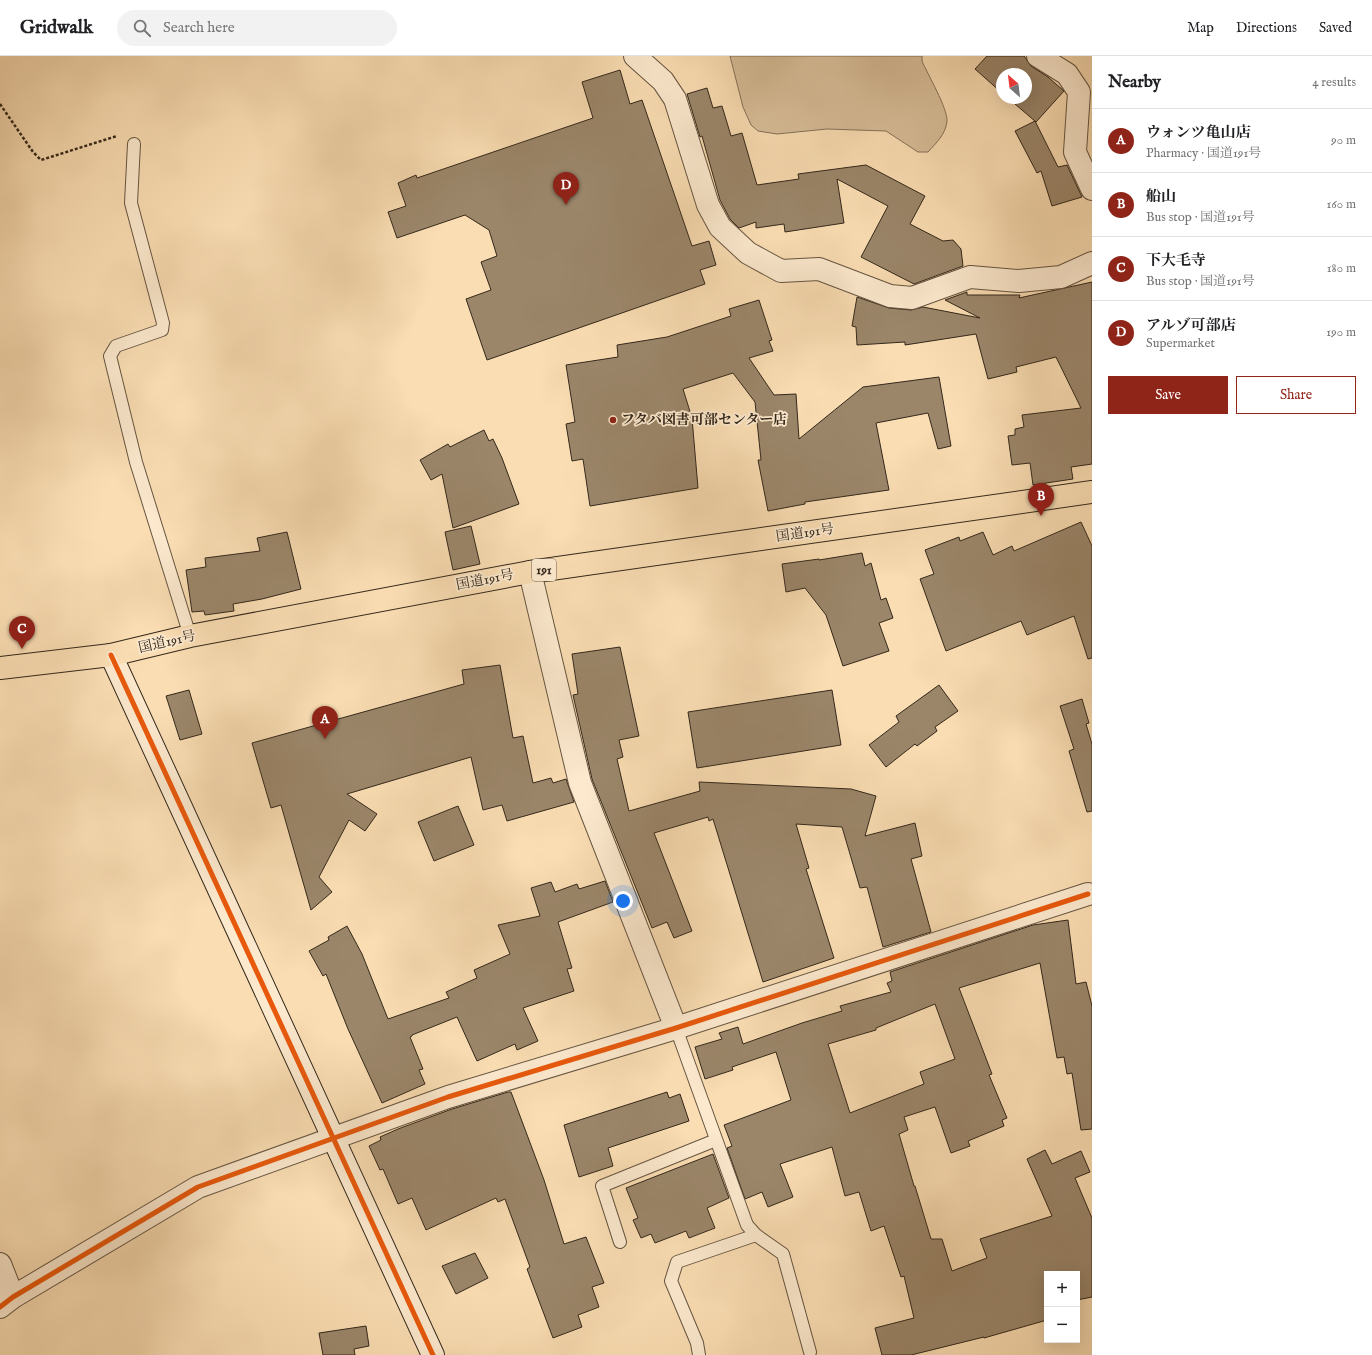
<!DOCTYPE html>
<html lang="en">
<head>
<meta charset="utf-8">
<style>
  :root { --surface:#fff; --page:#f2f2f2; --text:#202124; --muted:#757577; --line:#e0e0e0; --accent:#8f2418 }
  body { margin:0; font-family:"IM FELL English","Noto Serif JP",serif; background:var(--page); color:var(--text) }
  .controls { position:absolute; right:12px; bottom:12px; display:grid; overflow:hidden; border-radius:0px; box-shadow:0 4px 16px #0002 }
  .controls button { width:36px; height:36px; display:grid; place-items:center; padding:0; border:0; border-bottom:1px solid var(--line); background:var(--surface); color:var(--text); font:20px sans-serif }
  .compass { position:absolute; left:996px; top:12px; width:36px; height:36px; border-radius:50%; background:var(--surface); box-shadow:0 4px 16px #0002; rotate:332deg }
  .you { position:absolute; left:623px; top:845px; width:14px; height:14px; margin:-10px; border:3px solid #fff; border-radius:50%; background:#1a73e8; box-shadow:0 0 0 6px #1a73e833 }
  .badge { display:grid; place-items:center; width:26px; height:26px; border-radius:50%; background:var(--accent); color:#fff; font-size:13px; font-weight:700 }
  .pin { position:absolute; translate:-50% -33px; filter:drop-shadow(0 1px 2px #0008) }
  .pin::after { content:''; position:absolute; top:21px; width:14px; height:12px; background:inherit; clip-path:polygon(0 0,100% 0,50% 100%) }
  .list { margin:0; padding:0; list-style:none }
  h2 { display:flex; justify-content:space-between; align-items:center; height:52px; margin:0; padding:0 16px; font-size:17px }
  h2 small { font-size:13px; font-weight:400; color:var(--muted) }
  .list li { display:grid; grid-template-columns:26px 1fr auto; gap:12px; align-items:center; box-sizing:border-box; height:64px; padding:0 16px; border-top:1px solid var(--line) }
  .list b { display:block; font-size:15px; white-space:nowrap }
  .list p { margin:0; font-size:13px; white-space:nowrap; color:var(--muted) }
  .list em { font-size:13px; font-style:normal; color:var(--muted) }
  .actions { display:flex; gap:8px; padding:12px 16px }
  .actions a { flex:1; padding:9px 0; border:1px solid var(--accent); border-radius:0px; text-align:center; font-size:14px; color:var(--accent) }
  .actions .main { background:var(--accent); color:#fff }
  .icon { flex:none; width:22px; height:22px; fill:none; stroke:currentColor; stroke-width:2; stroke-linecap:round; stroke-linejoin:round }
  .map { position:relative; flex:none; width:1092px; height:1299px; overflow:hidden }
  header { display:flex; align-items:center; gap:24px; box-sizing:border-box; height:56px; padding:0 20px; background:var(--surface); border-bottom:1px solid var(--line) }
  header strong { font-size:19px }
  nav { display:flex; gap:22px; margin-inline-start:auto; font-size:14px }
  .search { width:280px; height:36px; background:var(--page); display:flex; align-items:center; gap:10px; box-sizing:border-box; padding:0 14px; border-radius:22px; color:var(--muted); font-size:15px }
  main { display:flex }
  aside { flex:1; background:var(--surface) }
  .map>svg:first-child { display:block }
  .green { fill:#d8be99; stroke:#86735a }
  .building { fill:#9b866a; stroke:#34281b; fill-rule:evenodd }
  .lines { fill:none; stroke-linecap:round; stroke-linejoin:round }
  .lane-casing { stroke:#665541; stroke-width:14 }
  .street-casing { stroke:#665541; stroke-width:24 }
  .secondary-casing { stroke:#34281b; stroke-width:24 }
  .highway-casing { stroke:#34281b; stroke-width:24 }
  .path { stroke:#34281b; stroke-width:2.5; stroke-dasharray:3 2; stroke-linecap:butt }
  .lane { stroke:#fce9ce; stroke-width:12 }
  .street { stroke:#fce9ce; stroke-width:22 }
  .secondary { stroke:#fce9ce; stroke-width:22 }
  .highway { stroke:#faddb3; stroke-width:22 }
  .cycleway-casing { stroke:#fce9ce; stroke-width:8 }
  .cycleway { stroke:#e8590c; stroke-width:5 }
  .poi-dot { fill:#8f2418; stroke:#fce9ce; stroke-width:1.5 }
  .labels { text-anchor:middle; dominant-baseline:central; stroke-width:3.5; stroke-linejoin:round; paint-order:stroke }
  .shield { fill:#fce9ce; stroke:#706251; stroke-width:1 }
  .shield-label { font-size:13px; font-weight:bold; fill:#34281b }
  .poi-label { font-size:14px; font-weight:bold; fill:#34281b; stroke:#fce9ce; text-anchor:start }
  .street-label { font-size:14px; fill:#34281b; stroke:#fce9ce }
</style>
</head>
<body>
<header>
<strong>Gridwalk</strong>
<div class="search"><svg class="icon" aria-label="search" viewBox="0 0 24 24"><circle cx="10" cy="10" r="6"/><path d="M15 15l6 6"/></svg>Search here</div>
<nav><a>Map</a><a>Directions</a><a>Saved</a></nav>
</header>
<main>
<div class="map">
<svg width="1092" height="1299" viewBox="0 0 1092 1299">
  <rect width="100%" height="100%" fill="#faddb3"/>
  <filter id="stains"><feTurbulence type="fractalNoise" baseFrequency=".005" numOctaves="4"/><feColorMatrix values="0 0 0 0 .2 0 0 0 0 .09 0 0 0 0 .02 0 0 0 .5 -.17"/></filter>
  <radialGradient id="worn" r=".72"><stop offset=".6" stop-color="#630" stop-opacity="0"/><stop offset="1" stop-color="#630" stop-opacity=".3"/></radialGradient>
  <!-- green -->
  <path class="green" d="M730 0H922V5C927 17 948 53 947 65 946 78 936 87 928 96H918L886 75 827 73 777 78 758 75 751 69 743 51Z"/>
  <!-- building -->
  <path class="building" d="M987 0H1024L1031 10 1048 21 1064 35 1036 66 1008 42H1026V18H1002V37L975 13Z
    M620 14 630 48 642 44 692 190 709 185 716 209 700 214 705 228 487 304 466 243 491 234 481 206 497 200 489 174 465 159 397 182 388 156 406 150 398 127 416 119 417 122 593 62 582 26Z
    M707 32 713 52 722 50 731 80 742 77 757 129 799 123 798 118 866 109 925 140 910 168 943 185 953 184 961 193 963 210 914 228 861 201 888 150 837 123 844 167 785 176 784 168 756 172V166L739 172 730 163 720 144 702 80 700 81 687 38Z
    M1035 65 1058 111 1067 109 1082 141 1052 150 1041 115 1037 117 1015 75Z
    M1092 226V408L1071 411 1073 423 1033 429 1030 407 1012 409 1008 380 1015 379V373L1024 371 1022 359 1081 352 1056 301 1016 311 1017 316 988 323 976 278 905 289V286L857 289 856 271 852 270 857 241 889 252 911 254 923 251 980 262 945 244 967 236V239H1020L1019 242Z
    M759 244 772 284 769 285 773 295 749 302 774 339 796 338 799 383 863 331 939 321 951 390 938 393 928 357 876 367 889 434 805 446V448L768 455 758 404H761L755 346 733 317 683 333 692 362 698 432 590 450 583 403 572 405 566 368 575 366 566 309 618 301 617 289 667 281 731 260 729 253Z
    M484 374 489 385 493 383 502 402 519 448 453 472 442 418 431 424 420 404 448 388 450 391Z
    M1081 466 1092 490V602L1088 603 1074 560 1027 579 1021 565 946 595 920 523 934 518 925 494 959 481 960 485 983 476 993 499 1012 490 1014 495Z
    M471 470 480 508 453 514 445 476Z
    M287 476 301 533 262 543 233 548 234 555 205 559 204 555 192 556 186 514 206 511 205 502 260 495 257 482Z
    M862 497 865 510 871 507 881 544 886 542 893 562 879 567 889 595 843 610 826 559 805 532 786 536 782 508 819 503V504Z
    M620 591 639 680 619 684 623 701 617 703 629 755 700 735 699 726 851 733 876 740 865 780 915 767 922 800 911 803 931 876 883 891 867 831 860 832 842 771 796 768 809 812 806 813 834 902 763 926 713 763 709 765 708 761 654 777 692 875 674 882 667 866 652 872 592 723 573 639 578 638 572 598Z
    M500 609 513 682 523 680 533 727 551 722 553 727 566 723 574 746 507 765 502 749 483 754 471 701 347 738 377 758 365 775 349 764 319 821 332 836 311 854 281 749 271 752 252 687 464 628 462 614Z
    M939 629 958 655 935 671 937 675 917 690 915 688 886 711 869 689 899 666 896 660Z
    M189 634 202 678 180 684 166 640Z
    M832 634 841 689 697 712 688 656Z
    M1082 643 1089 667 1086 668 1092 688V755L1087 756 1069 695 1074 693 1060 650Z
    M458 750 474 789 434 805 418 766Z
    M605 825 613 846 558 866 572 912 567 913 574 935 523 952 538 985 517 994 515 988 477 1005 457 961 412 979V980L410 981 423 1013 419 1014 425 1028 382 1047 348 973 326 918 323 920 309 895 329 884 328 881 347 870 362 898 388 963 449 942 446 936 477 922 474 914 510 898 498 869 540 860 531 832 551 826 555 836 577 828 579 833Z
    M1068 864 1076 928 1086 926 1092 950V1073L1081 1074 1072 1017 1067 1018 1064 1001 1057 1002 1040 907 959 932 992 1018 989 1019 1007 1062 1002 1064 1004 1070 968 1085 970 1090 951 1097 935 1051 904 1061 908 1074 899 1078 914 1130H915L931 1183H942L952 1215 987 1202 980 1183 1052 1160 1027 1103 1045 1094 1052 1108 1081 1095 1090 1116 1075 1122 1092 1162V1241L1077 1244V1218H1047V1264L984 1282V1281L911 1299H882L875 1272 914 1262 904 1220 901 1221 884 1170 871 1175 859 1136 845 1140 832 1091 780 1108 793 1141 768 1151 762 1136 745 1143 727 1092 732 1090 724 1069 791 1044 776 996 732 1011 733 1014 705 1023 695 991 722 983 719 977 738 971 743 988 802 967 842 955 840 950 891 936 887 927 892 925 890 916 1033 869ZM935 948 955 1003 920 1016 924 1028 850 1057 828 988 876 974V972Z
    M508 1036H511L544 1124 564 1188 586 1181 604 1227 592 1231 599 1251 578 1259 582 1271 553 1282 527 1213 530 1211 505 1143 498 1146 496 1142 426 1174 412 1142 398 1148 383 1113 380 1114 369 1090 381 1084 380 1081 398 1073 452 1053Z
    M667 1036 669 1042 680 1038 689 1065 608 1092 613 1110 579 1121 564 1069Z
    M713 1098 729 1142 707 1152 715 1172 689 1182 686 1175 655 1187 651 1178 641 1182 633 1164 638 1162 626 1132Z
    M475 1197 488 1222 456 1238 442 1210Z
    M366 1270 369 1290 354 1293 355 1299H323L319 1277Z"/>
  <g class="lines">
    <!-- lane casing -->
    <g class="lane-casing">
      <path id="lane" d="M134 88 131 147 163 267 162 274 116 290 110 300 136 406 190 580
        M676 972 747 1169 756 1179 783 1198 810 1296
        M620 1186 602 1130 716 1084
        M699 1299 697 1287 671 1225 677 1206 756 1179"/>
    </g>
    <!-- street casing -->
    <g class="street-casing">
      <path id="street" d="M635 0 663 25 675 43 708 149 720 171 748 197 781 215 819 213 890 240 912 242 970 221 1019 225 1061 221 1092 207
        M1038 0 1067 18 1079 36 1075 96 1092 133
        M530 516 580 727 676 972
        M0 1208 13 1241
        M0 1251 13 1241 198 1131 448 1041 676 972 1088 838"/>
    </g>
    <!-- secondary casing -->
    <g class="secondary-casing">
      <path id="secondary" d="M111 599 433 1299"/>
    </g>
    <!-- highway casing -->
    <g class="highway-casing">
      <path id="highway" d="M0 612 111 599 190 580 530 516 1092 436"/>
    </g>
    <!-- path -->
    <path class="path" d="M0 48 33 96 41 104 117 80"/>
    <!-- lane -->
    <use href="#lane" class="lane"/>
    <!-- street -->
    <use href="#street" class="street"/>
    <!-- secondary -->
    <use href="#secondary" class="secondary"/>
    <!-- highway -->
    <use href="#highway" class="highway"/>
    <!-- cycleway casing -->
    <g class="cycleway-casing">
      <path id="cycleway" d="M111 599 433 1299
        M0 1251 13 1241 198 1131 448 1041 676 972 1088 838"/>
    </g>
    <!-- cycleway -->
    <use href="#cycleway" class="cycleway"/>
  </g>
  <!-- markers -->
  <circle class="poi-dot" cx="613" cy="364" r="4"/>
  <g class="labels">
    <!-- shield labels -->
    <rect class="shield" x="532" y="503" width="24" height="22" rx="3"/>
    <g class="shield-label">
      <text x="544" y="514">191</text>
    </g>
    <!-- poi labels -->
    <g class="poi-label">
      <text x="621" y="364">フタバ図書可部センター店</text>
    </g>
    <!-- street labels -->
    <g class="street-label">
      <text transform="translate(805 477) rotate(-8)">国道191号</text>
      <text transform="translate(485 524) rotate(-11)">国道191号</text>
      <text transform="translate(167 586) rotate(-13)">国道191号</text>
    </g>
  </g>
  <rect width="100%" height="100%" filter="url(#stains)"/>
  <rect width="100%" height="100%" fill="url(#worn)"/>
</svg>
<div class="controls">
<button>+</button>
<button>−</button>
</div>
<svg class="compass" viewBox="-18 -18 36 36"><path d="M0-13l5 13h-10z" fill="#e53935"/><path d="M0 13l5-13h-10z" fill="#757577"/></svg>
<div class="you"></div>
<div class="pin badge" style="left:325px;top:683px">A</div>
<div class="pin badge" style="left:1041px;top:460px">B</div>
<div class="pin badge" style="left:22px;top:593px">C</div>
<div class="pin badge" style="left:566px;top:149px">D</div>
</div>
<aside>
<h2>Nearby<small>4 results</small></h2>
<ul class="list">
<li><span class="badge">A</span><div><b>ウォンツ亀山店</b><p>Pharmacy · 国道191号</p></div><em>90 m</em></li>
<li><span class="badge">B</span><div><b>船山</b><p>Bus stop · 国道191号</p></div><em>160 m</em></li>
<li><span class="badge">C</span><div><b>下大毛寺</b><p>Bus stop · 国道191号</p></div><em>180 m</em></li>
<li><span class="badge">D</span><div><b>アルゾ可部店</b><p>Supermarket</p></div><em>190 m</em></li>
</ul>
<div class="actions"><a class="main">Save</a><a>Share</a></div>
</aside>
</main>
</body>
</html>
